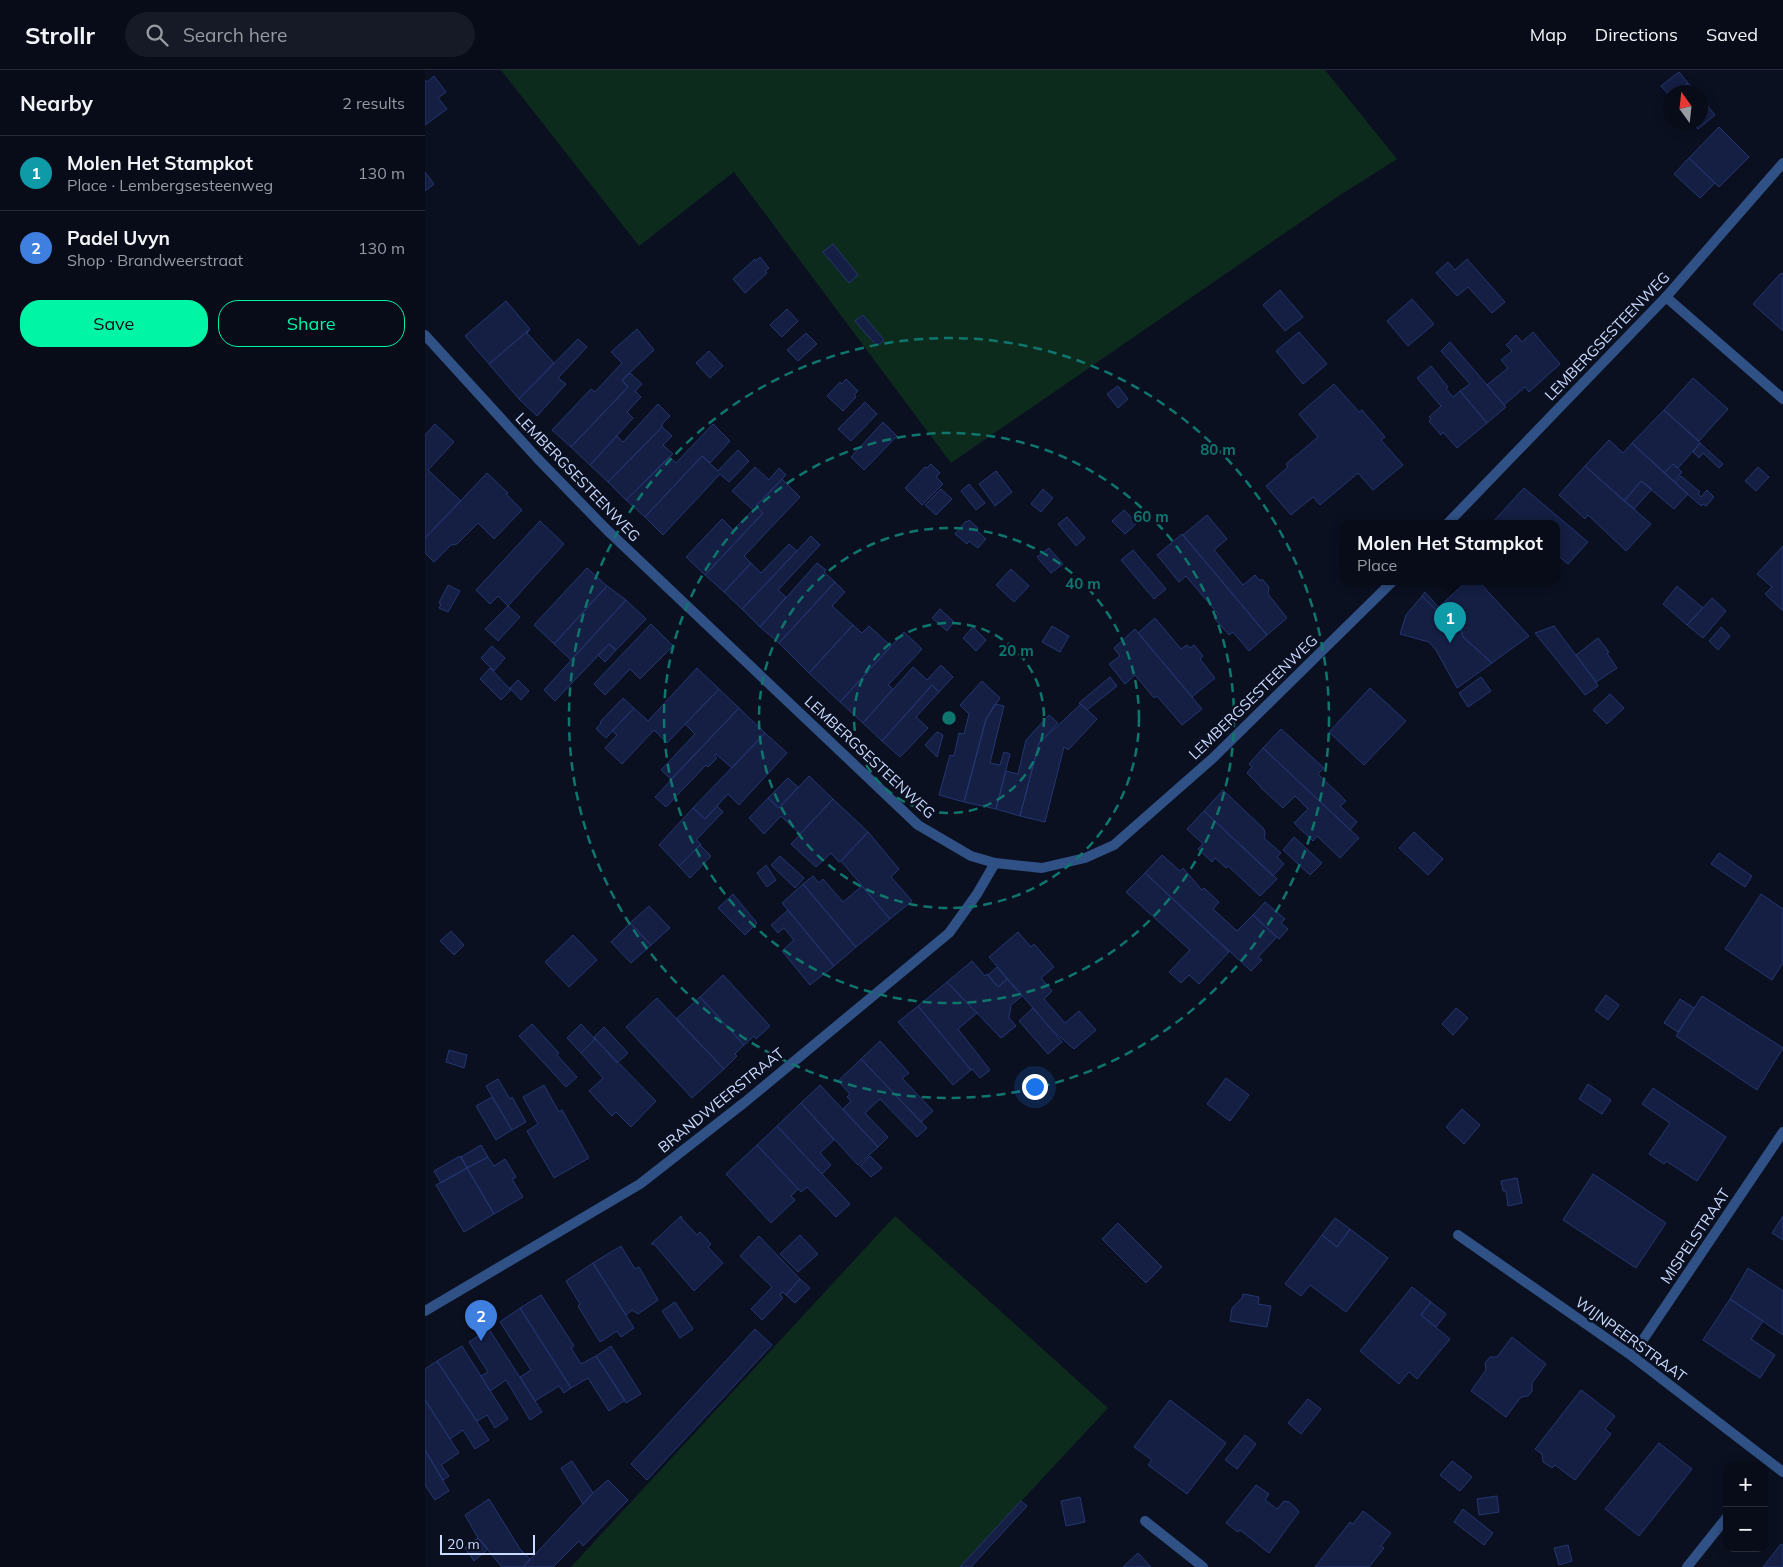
<!DOCTYPE html>
<html lang="en">
<head>
<meta charset="utf-8">
<style>
  :root { --surface:#080c19; --page:#161a26; --text:#f1f3f6; --muted:#989ba2; --line:#292c38; --accent:#00f5a5 }
  body { margin:0; font-family:Mulish,sans-serif; background:var(--page); color:var(--text) }
  .controls { position:absolute; right:15px; bottom:15px; display:grid; overflow:hidden; border-radius:10px; box-shadow:0 2px 12px #0003 }
  .controls button { width:45px; height:45px; display:grid; place-items:center; padding:0; border:0; border-bottom:1px solid var(--line); background:var(--surface); color:var(--text); font:25px sans-serif }
  .compass { position:absolute; left:1238px; top:15px; width:45px; height:45px; border-radius:50%; background:var(--surface); box-shadow:0 2px 12px #0003; rotate:345deg }
  .scale { position:absolute; left:15px; bottom:12px; width:95px; box-sizing:border-box; padding-left:5px; border:2px solid #cadbff; border-top:0; font-size:14px; line-height:18px; white-space:nowrap; color:#cadbff; -webkit-text-stroke:4px #0b1021; paint-order:stroke }
  .you { position:absolute; left:609px; top:1016px; width:18px; height:18px; margin:-12px; border:4px solid #fff; border-radius:50%; background:#1a73e8; box-shadow:0 0 0 8px #1a73e833 }
  .badge { display:grid; place-items:center; width:32px; height:32px; border-radius:50%; background:var(--accent); color:#fff; font-size:16px; font-weight:700 }
  .pin { position:absolute; translate:-50% -41px; filter:drop-shadow(0 1px 2px #0008) }
  .pin::after { content:''; position:absolute; top:26px; width:18px; height:15px; background:inherit; clip-path:polygon(0 0,100% 0,50% 100%) }
  .popup { position:absolute; left:915px; top:450px; width:220px; height:65px; box-sizing:border-box; display:grid; place-content:center; border-radius:10px; background:var(--surface); filter:drop-shadow(0 1px 4px #0005); font-size:16px; white-space:nowrap; color:var(--muted) }
  .popup b { font-size:19px; color:var(--text) }
  .popup::after { content:''; position:absolute; left:50%; top:100%; margin-left:-10px; border:10px solid transparent; border-top-color:var(--surface) }
  .list { margin:0; padding:0; list-style:none }
  h2 { display:flex; justify-content:space-between; align-items:center; height:65px; margin:0; padding:0 20px; font-size:21px }
  h2 small { font-size:16px; font-weight:400; color:var(--muted) }
  .list li { display:grid; grid-template-columns:32px 1fr auto; gap:15px; align-items:center; box-sizing:border-box; height:75px; padding:0 20px; border-top:1px solid var(--line) }
  .list b { display:block; font-size:19px; white-space:nowrap }
  .list p { margin:0; font-size:16px; white-space:nowrap; color:var(--muted) }
  .list em { font-size:16px; font-style:normal; color:var(--muted) }
  .actions { display:flex; gap:10px; padding:15px 20px }
  .actions a { flex:1; padding:11px 0; border:1px solid var(--accent); border-radius:20px; text-align:center; font-size:18px; color:var(--accent) }
  .actions .main { background:var(--accent); color:#111 }
  .icon { flex:none; width:28px; height:28px; fill:none; stroke:currentColor; stroke-width:2; stroke-linecap:round; stroke-linejoin:round }
  .map { position:relative; flex:none; width:1358px; height:1497px; overflow:hidden }
  header { display:flex; align-items:center; gap:30px; box-sizing:border-box; height:70px; padding:0 25px; background:var(--surface); border-bottom:1px solid var(--line) }
  header strong { font-size:24px }
  nav { display:flex; gap:28px; margin-inline-start:auto; font-size:18px }
  .search { width:350px; height:45px; background:var(--page); display:flex; align-items:center; gap:12px; box-sizing:border-box; padding:0 18px; border-radius:28px; color:var(--muted); font-size:19px }
  main { display:flex }
  aside { flex:1; background:var(--surface) }
  .map>svg:first-child { display:block }
  .green { fill:#0d2b1d }
  .building { fill:#151f44; stroke:#243672 }
  .lines { fill:none; stroke-linecap:round; stroke-linejoin:round }
  .minor { stroke:#305185; stroke-width:10 }
  .tertiary { stroke:#305185; stroke-width:10 }
  .ring { fill:none; stroke:#0f766e; stroke-width:2.5; stroke-dasharray:9 6 }
  .labels { text-anchor:middle; dominant-baseline:central; stroke-width:5; stroke-linejoin:round; paint-order:stroke }
  .street-label { font-size:15px; fill:#cadbff; stroke:#0b1021 }
  .centre { fill:#0f766e; stroke:#0b1021; stroke-width:2.5 }
  .ring-label { font-size:15px; text-anchor:middle; font-weight:bold; fill:#0f766e; stroke:#0b1021; stroke-width:5; stroke-linejoin:round; paint-order:stroke }
</style>
</head>
<body>
<header>
<strong>Strollr</strong>
<div class="search"><svg class="icon" aria-label="search" viewBox="0 0 24 24"><circle cx="10" cy="10" r="6"/><path d="M15 15l6 6"/></svg>Search here</div>
<nav><a>Map</a><a>Directions</a><a>Saved</a></nav>
</header>
<main>
<aside>
<h2>Nearby<small>2 results</small></h2>
<ul class="list">
<li><span class="badge" style="background:#0f9aa8">1</span><div><b>Molen Het Stampkot</b><p>Place · Lembergsesteenweg</p></div><em>130 m</em></li>
<li><span class="badge" style="background:#3f7fe0">2</span><div><b>Padel Uvyn</b><p>Shop · Brandweerstraat</p></div><em>130 m</em></li>
</ul>
<div class="actions"><a class="main">Save</a><a>Share</a></div>
</aside>
<div class="map">
<svg width="1358" height="1497" viewBox="0 0 1358 1497">
  <rect width="100%" height="100%" fill="#0b1021"/>
  <!-- green -->
  <path class="green" d="M76 0H900L972 89 915 125 526 393 309 102 214 176Z
    M470 1146 683 1338 535 1497H146Z"/>
  <!-- building -->
  <path class="building" d="M1254 2 1263 13 1252 22H1246V27L1236 16Z
    M9 6 21 22 13 28 22 39 0 55V10L2 12Z
    M1263 13 1271 22H1252Z
    M1276 28 1290 45 1273 59 1267 52H1276Z
    M1294 57 1324 87 1294 117 1264 88Z
    M1264 88 1290 113 1275 128 1249 104Z
    M0 102 9 114 0 121Z
    M408 174 433 205 424 213 398 182Z
    M335 187 344 198 340 201 342 203 320 223 308 209 330 189 331 191Z
    M1042 189 1080 232 1067 243 1043 217 1032 226 1011 203 1023 192 1030 200Z
    M1356 203 1358 204V261L1328 234Z
    M855 220 878 247 860 261 838 235Z
    M987 229 1009 254 983 276 962 251Z
    M81 231 105 259 64 294 40 266Z
    M362 239 373 251 357 267 345 255Z
    M438 245 459 270 452 276 430 251Z
    M105 259 102 263 129 293 94 329 64 294Z
    M212 259 229 280 197 310 203 317 146 377 127 360 166 319 170 322 197 293 186 282Z
    M874 262 902 294 878 314 851 281Z
    M1108 262 1135 294 1104 322 1100 317 1079 335 1062 315 1083 298 1076 290 1087 281 1081 275 1091 265 1097 272Z
    M381 263 392 274 373 291 362 280Z
    M153 269 162 277 133 308 141 314 112 346 94 329Z
    M1025 272 1081 337 1062 353 1035 321 1045 314 1016 281Z
    M284 281 298 296 285 308 271 293Z
    M1006 296 1023 317 1021 319 1028 327 1035 321 1062 353 1032 378 1018 362 1016 365 1004 351 1006 349 1004 347 1016 336 992 308Z
    M205 303 217 314 210 321 216 327 202 342 208 348 165 395 146 377 203 317 197 310Z
    M1268 308 1303 339 1274 371 1239 340Z
    M421 309 433 321 429 325 431 327 418 341 402 326 415 312 417 314Z
    M909 314 934 342 937 340 960 367 956 370 978 395 948 420 933 403 895 435 888 427 866 445 841 416 863 397 861 394 893 367 874 344Z
    M693 316 703 329 693 338 682 324Z
    M440 332 452 344 426 371 413 359Z
    M233 334 245 346 237 354V357L183 412 165 395 192 366 198 372Z
    M1239 340 1275 373 1253 398 1248 394 1239 403 1207 373Z
    M458 352 472 366 439 400 426 387Z
    M10 354 29 372 3 400 36 431 0 468V365Z
    M288 354 305 371 285 393 277 386 220 447 201 430 244 387 251 393Z
    M237 357 247 366 238 375 248 384 201 430 183 412Z
    M1184 370 1198 383 1207 373 1263 424 1249 439 1216 411 1199 431 1160 396Z
    M1275 373 1298 394 1294 398 1278 383 1274 388 1268 382Z
    M313 380 324 391 304 412 295 404 238 465 220 447 277 386 293 401Z
    M506 394 515 403 511 407 518 414 497 435 480 418 500 397 502 398Z
    M1248 394 1257 402 1249 412 1239 403Z
    M1160 396 1226 454 1201 481 1163 445 1160 449 1134 425Z
    M330 397 344 410 354 398 361 405 331 436 338 443 280 505 261 487 297 449 308 460 328 440 307 421Z
    M1333 397 1344 407 1331 421 1320 411Z
    M571 401 587 422 570 436 554 414Z
    M62 403 83 423 81 424 97 440 69 469 53 453 32 474 26 475 9 492 0 483V468Z
    M1256 406 1275 422 1273 424 1276 427 1282 420 1289 427 1281 436 1278 434 1276 436 1250 413Z
    M357 409 375 427 319 486 326 493 299 522 280 505 338 443 331 436Z
    M1216 411 1227 419 1209 439 1199 431Z
    M544 414 560 433 551 440 536 421Z
    M1099 418 1163 472 1143 494 1131 484V454H1066Z
    M516 419 527 429 511 445 500 435Z
    M618 419 628 428 616 442 606 434Z
    M699 440 712 453 700 464 687 451Z
    M782 445 802 469 789 480 818 515 830 505 834 510H838L844 517 843 524 862 548 842 565 758 465Z
    M642 447 660 468 651 476 633 454Z
    M544 450 553 458 551 460 561 469 553 478 544 471 542 474 530 464 541 451 542 452Z
    M115 451 139 474 83 536 73 526 65 534 51 520Z
    M757 464 842 565 824 581 808 562 804 565 789 548 793 544 761 506 754 512 732 485Z
    M386 466 395 475 353 520 361 527 335 557 317 539Z
    M364 474 372 481 317 539 299 522 326 493 336 503Z
    M1358 476V541L1340 524 1347 517 1332 504Z
    M624 478 638 494 626 503 612 487Z
    M708 480 741 519 729 529 696 490Z
    M392 493 401 500 399 502 410 512 354 573 335 557Z
    M162 498 182 516 130 573H128L109 555Z
    M586 499 604 516 589 532 571 515Z
    M410 512 420 522 407 536 428 555 384 603 354 573Z
    M1041 512H1054L1104 566 1067 593 1038 567 1035 555 1028 548 1016 545 997 526 1000 522 1014 538H1018L1016 535Z
    M23 515 35 521 23 542 14 538 16 534 14 533Z
    M182 516 201 530 146 590 128 573H130Z
    M1252 516 1278 538 1262 555 1238 534Z
    M997 526 1016 545 1028 548 1035 555 1038 567 1067 593 1032 618 1011 580 1004 572 975 564 981 545Z
    M1287 528 1301 541 1278 568 1262 555Z
    M201 530 221 549 191 580 184 574 130 631 119 620Z
    M83 536 95 547 73 571 60 559Z
    M515 539 529 552 522 561 507 548Z
    M730 548 756 579 762 575 765 578 769 575 778 586 775 589 790 608 767 627 713 563Z
    M226 554 248 576 215 609 205 599 180 625 169 614Z
    M428 555 437 563 444 556 466 576 415 632 384 603Z
    M627 556 644 566 635 582 617 572Z
    M1129 556 1171 612 1173 616 1160 625 1110 563Z
    M548 557 561 570 551 581 538 568Z
    M1296 557 1305 566 1293 580 1284 571Z
    M710 559 777 639 757 655 732 626 729 628 710 605 700 614 684 594 695 586 689 578Z
    M479 562 497 579 463 615 468 619 438 653 415 632Z
    M1173 568 1184 582 1182 583 1192 598 1171 612 1151 585Z
    M184 574 191 580 180 592 173 585Z
    M67 576 80 588 69 601 56 588Z
    M516 595 528 607 514 622 507 615 457 671 438 653 488 597 502 610Z
    M65 598 86 620 76 630 55 609Z
    M272 598 294 619 242 673 229 660 197 694 180 678 192 665 187 661 209 638 223 651Z
    M685 607 692 616 662 640 654 633Z
    M1056 607 1066 621 1043 637 1034 623Z
    M93 610 104 621 96 630 85 618Z
    M557 611 575 628 561 649 539 732 514 725 525 685 529 686 534 663 539 664 544 644 535 635Z
    M507 615 514 622 491 647 503 658 475 687 457 671Z
    M945 618 981 651 939 695 904 662Z
    M294 619 314 638 246 709 236 700 270 664 260 654Z
    M1185 624 1199 638 1182 654 1168 640Z
    M198 628 209 638 181 668 171 659 176 653 175 652Z
    M570 634 579 636 565 693 575 695 579 682 585 684 571 739 539 732 561 649Z
    M656 634 672 649 643 680 639 677 620 752 595 746 614 673Z
    M314 638 340 663 307 698 291 684 289 685 292 688 283 697 281 695 241 737 230 727Z
    M624 645 633 653 614 673 595 746 571 739 581 701 593 704 601 670Z
    M856 659 899 698 893 704 921 731 915 736 932 752 925 760 838 678Z
    M512 662 518 665 512 687 500 675Z
    M340 663 362 683 314 735 303 724 280 749 268 738Z
    M838 678 934 768 915 788 892 766 888 771 869 753 883 739 870 726 858 738 835 717V716L822 703 827 697 824 694Z
    M384 706 408 729 375 764 356 746 339 764 324 748 343 728 354 738Z
    M363 708 373 717 354 738 343 728Z
    M798 720 839 759 840 764 839 768 856 783 852 787 859 794 848 806 779 741Z
    M408 729 443 762 416 791 414 792 406 783 391 797 366 774Z
    M292 736 298 742 271 770 276 774 254 796 234 775 268 738 280 749Z
    M779 741 852 809 835 826 803 796 801 798 790 788 787 792 773 779 778 774 762 759Z
    M443 762 474 799 466 807 487 831 465 849 416 791Z
    M989 762 1018 789 1003 805 974 778Z
    M869 767 897 793 885 805 858 780Z
    M275 775 286 786 265 808 254 796Z
    M1294 783 1327 806 1320 817 1286 794Z
    M737 785 755 801 758 798 777 820 779 818 794 832 788 839 812 861 828 845 852 867 833 887 837 890 826 901 720 803Z
    M355 786 379 808 370 818 346 795Z
    M341 795 351 810 342 817 332 803Z
    M720 803 804 882 774 914 764 905 756 913 744 902 765 880 701 822Z
    M388 806 394 813 398 809 418 832 437 816 465 849 431 877 378 814Z
    M378 814 431 877 409 896 357 833Z
    M308 824 332 853 320 865 293 838Z
    M1336 824 1358 839V893L1347 910 1300 879Z
    M840 832 860 849 856 853 863 859 854 869 828 845Z
    M224 836 245 858 226 875 205 853Z
    M363 840 409 896 385 915 357 881 369 870 359 858 353 863 346 855Z
    M205 853 226 875 206 893 186 872Z
    M26 861 39 875 29 885 15 871Z
    M593 862 606 877 609 874 629 897 616 908 627 921 619 929 640 953 654 941 671 960 649 979 627 960 564 887Z
    M148 865 172 890 144 917 120 892Z
    M547 891 560 906 562 904 573 917 582 909 597 926 586 935 584 948 591 956 576 968 522 912Z
    M572 897 582 909 573 917 563 905Z
    M298 905 345 956 331 969 329 966 319 975 275 927Z
    M522 912 552 943 533 959 565 1000 555 1008 547 999 546 1000 493 936Z
    M1181 925 1194 935 1183 950 1170 940Z
    M1277 926 1358 978 1332 1020 1251 966Z
    M275 927 319 975 310 984 312 986 299 999 251 949Z
    M232 928 299 999 267 1028 201 957Z
    M1255 929 1269 938 1253 962 1239 953Z
    M493 936 546 1000 528 1015 473 952Z
    M608 938 637 972 623 984 594 951Z
    M1031 938 1043 948 1028 965 1017 954Z
    M107 954 134 983 132 985 152 1007 141 1017 94 966Z
    M156 954 170 969 156 983 142 968Z
    M179 957 203 983 192 993 169 967Z
    M170 969 231 1031 206 1057 191 1042 187 1046 164 1021 178 1008 156 983Z
    M455 971 484 1003 477 1008 508 1041 496 1052 436 989Z
    M24 980 42 985 39 998 21 992Z
    M436 989 502 1058 492 1067 455 1029 440 1043 463 1067 453 1077 418 1039 426 1031 422 1027 425 1024 413 1011Z
    M801 1008 824 1025 805 1051 782 1034Z
    M73 1009 85 1029 87 1027 101 1052 87 1060 61 1016Z
    M1163 1014 1186 1030 1177 1044 1154 1029Z
    M119 1015 134 1042 137 1040 164 1088 129 1108 102 1061 113 1054 98 1027Z
    M395 1015 453 1077 433 1095 376 1033Z
    M1228 1018 1301 1067 1272 1111 1241 1091 1239 1094 1224 1084 1245 1053 1217 1034Z
    M67 1027 87 1060 71 1070 51 1036Z
    M376 1033 409 1070 395 1083 406 1095 397 1104 352 1056Z
    M1037 1039 1055 1055 1039 1074 1021 1057Z
    M352 1056 425 1134 411 1147 382 1117 376 1122 332 1075Z
    M56 1075 63 1087 42 1098 36 1087Z
    M332 1075 373 1119 366 1126 370 1130 346 1153 301 1104Z
    M35 1086 42 1098 16 1113 9 1101Z
    M445 1086 457 1098 446 1107 435 1096Z
    M63 1087 69 1096 80 1089 91 1107 87 1109 98 1127 69 1144 42 1098Z
    M42 1098 69 1144 39 1162 11 1115Z
    M1168 1104 1241 1153 1211 1198 1138 1150Z
    M1092 1108 1097 1133 1083 1136 1081 1121H1078L1076 1111Z
    M256 1146 257 1149 272 1165 275 1162 286 1174 283 1177 298 1193 269 1221 229 1174H226Z
    M1358 1146V1170L1347 1163Z
    M910 1148 925 1159 912 1177 897 1165Z
    M693 1153 737 1197 721 1213 677 1169Z
    M925 1159 963 1188 921 1242 885 1215 876 1226 860 1214 897 1165 912 1177Z
    M375 1165 393 1184 373 1202 355 1184Z
    M334 1166 375 1209 361 1225 358 1222 355 1225 358 1228 337 1250 326 1239 347 1217 315 1186Z
    M196 1176 210 1199 214 1197 233 1230 213 1244 207 1240 201 1245 168 1193Z
    M168 1193 209 1258 196 1267 192 1261 175 1272 153 1236 155 1234 141 1211Z
    M1323 1198 1358 1221V1265L1305 1229Z
    M375 1209 385 1218 370 1233 361 1225Z
    M987 1217 1006 1232 996 1245 1025 1269 992 1309 984 1302 974 1314 935 1281Z
    M818 1224 834 1227 833 1234 846 1236 842 1257 805 1251 807 1238 817 1228Z
    M116 1225 149 1276 146 1278 156 1294 171 1286 200 1330 184 1341 163 1308 146 1318 95 1238Z
    M1305 1229 1338 1251 1326 1269 1350 1285 1335 1308 1278 1270Z
    M250 1232 268 1259 255 1268 237 1241Z
    M1006 1232 1021 1244 1011 1257 996 1245Z
    M95 1238 146 1318 139 1323 134 1316 110 1331 95 1307 106 1300 75 1252Z
    M64 1259 117 1342 105 1350 81 1310 65 1321 56 1306 63 1302 44 1272Z
    M330 1259 347 1275 222 1410 206 1394Z
    M1087 1267 1121 1294 1107 1313V1321L1103 1326 1096 1327 1081 1347 1046 1321 1061 1300 1060 1293 1065 1287H1072Z
    M37 1276 83 1349 70 1358 62 1345 52 1351 12 1291Z
    M186 1276 216 1324 201 1333 171 1286Z
    M12 1291 64 1370 50 1379 38 1360 25 1369 0 1330V1299Z
    M1156 1320 1190 1346 1180 1359 1186 1364 1150 1410 1130 1395 1127 1398 1118 1392 1117 1384 1110 1379Z
    M883 1329 896 1339 876 1364 863 1353Z
    M0 1330 34 1383 16 1395 24 1406 18 1410 0 1380Z
    M745 1330 801 1373 762 1424 723 1395 727 1390 709 1377Z
    M820 1365 831 1374 812 1399 800 1390Z
    M1234 1373 1267 1399 1214 1466 1180 1439Z
    M0 1380 24 1421 10 1430 0 1415Z
    M147 1391 168 1423 158 1434 136 1398Z
    M1027 1391 1047 1407 1035 1421 1015 1405Z
    M183 1410 203 1430 158 1476 154 1471 128 1497H98L168 1423Z
    M831 1415 844 1424 840 1430 852 1439 859 1431 864 1432 871 1438 874 1442 844 1483 815 1460 813 1462 801 1453Z
    M1072 1426 1074 1442 1054 1445 1052 1429Z
    M655 1427 660 1452 641 1456 636 1431Z
    M64 1429 95 1479 105 1489 98 1497H77L53 1468 40 1445Z
    M596 1431 602 1436 546 1497H535Z
    M1038 1439 1068 1463 1059 1475 1029 1452Z
    M938 1441 966 1463 956 1476 959 1478 944 1497H890L925 1452 928 1454Z
    M53 1468 63 1479 49 1491 40 1478Z
    M1356 1474 1358 1475V1497H1338Z
    M1143 1475 1147 1491 1134 1495 1129 1478Z
    M713 1483 726 1497H698Z"/>
  <g class="lines">
    <!-- minor -->
    <path class="minor" d="M1241 227 1358 329
      M1033 1165 1207 1286 1358 1402
      M0 1241 215 1114 320 1032 524 863 552 824 570 793
      M1207 1286 1358 1062
      M720 1451 778 1497
      M1262 1497 1302 1447"/>
    <!-- tertiary -->
    <path class="tertiary" d="M0 265 113 389 182 460 493 755 546 786 570 793 617 798 660 788 689 775 788 688 967 512
      M1022 454 1241 227 1358 93"/>
  </g>
  <!-- distance rings -->
  <g class="ring">
    <circle cx="524" cy="648" r="95"/>
    <circle cx="524" cy="648" r="190"/>
    <circle cx="524" cy="648" r="285"/>
    <circle cx="524" cy="648" r="380"/>
  </g>
  <g class="labels">
    <!-- street labels -->
    <g class="street-label">
      <text transform="translate(1182 266) rotate(-46)">LEMBERGSESTEENWEG</text>
      <text transform="translate(153 407) rotate(46)">LEMBERGSESTEENWEG</text>
      <text transform="translate(828 627) rotate(-44)">LEMBERGSESTEENWEG</text>
      <text transform="translate(445 687) rotate(43)">LEMBERGSESTEENWEG</text>
      <text transform="translate(296 1030) rotate(-39)">BRANDWEERSTRAAT</text>
      <text transform="translate(1270 1166) rotate(-56)">MISPELSTRAAT</text>
      <text transform="translate(1206 1269) rotate(36)">WIJNPEERSTRAAT</text>
    </g>
  </g>
  <circle cx="524" cy="648" r="8" class="centre"/>
  <g class="ring-label">
    <text x="793" y="385">80 m</text>
    <text x="726" y="452">60 m</text>
    <text x="658" y="519">40 m</text>
    <text x="591" y="586">20 m</text>
  </g>
</svg>
<div class="controls">
<button>+</button>
<button>−</button>
</div>
<svg class="compass" viewBox="-18 -18 36 36"><path d="M0-13l5 13h-10z" fill="#e53935"/><path d="M0 13l5-13h-10z" fill="#989ba2"/></svg>
<div class="scale">20 m</div>
<div class="you"></div>
<div class="pin badge" style="left:1025px;top:573px;background:#0f9aa8">1</div>
<div class="popup"><b>Molen Het Stampkot</b>Place</div>
<div class="pin badge" style="left:56px;top:1271px;background:#3f7fe0">2</div>
</div>
</main>
</body>
</html>
